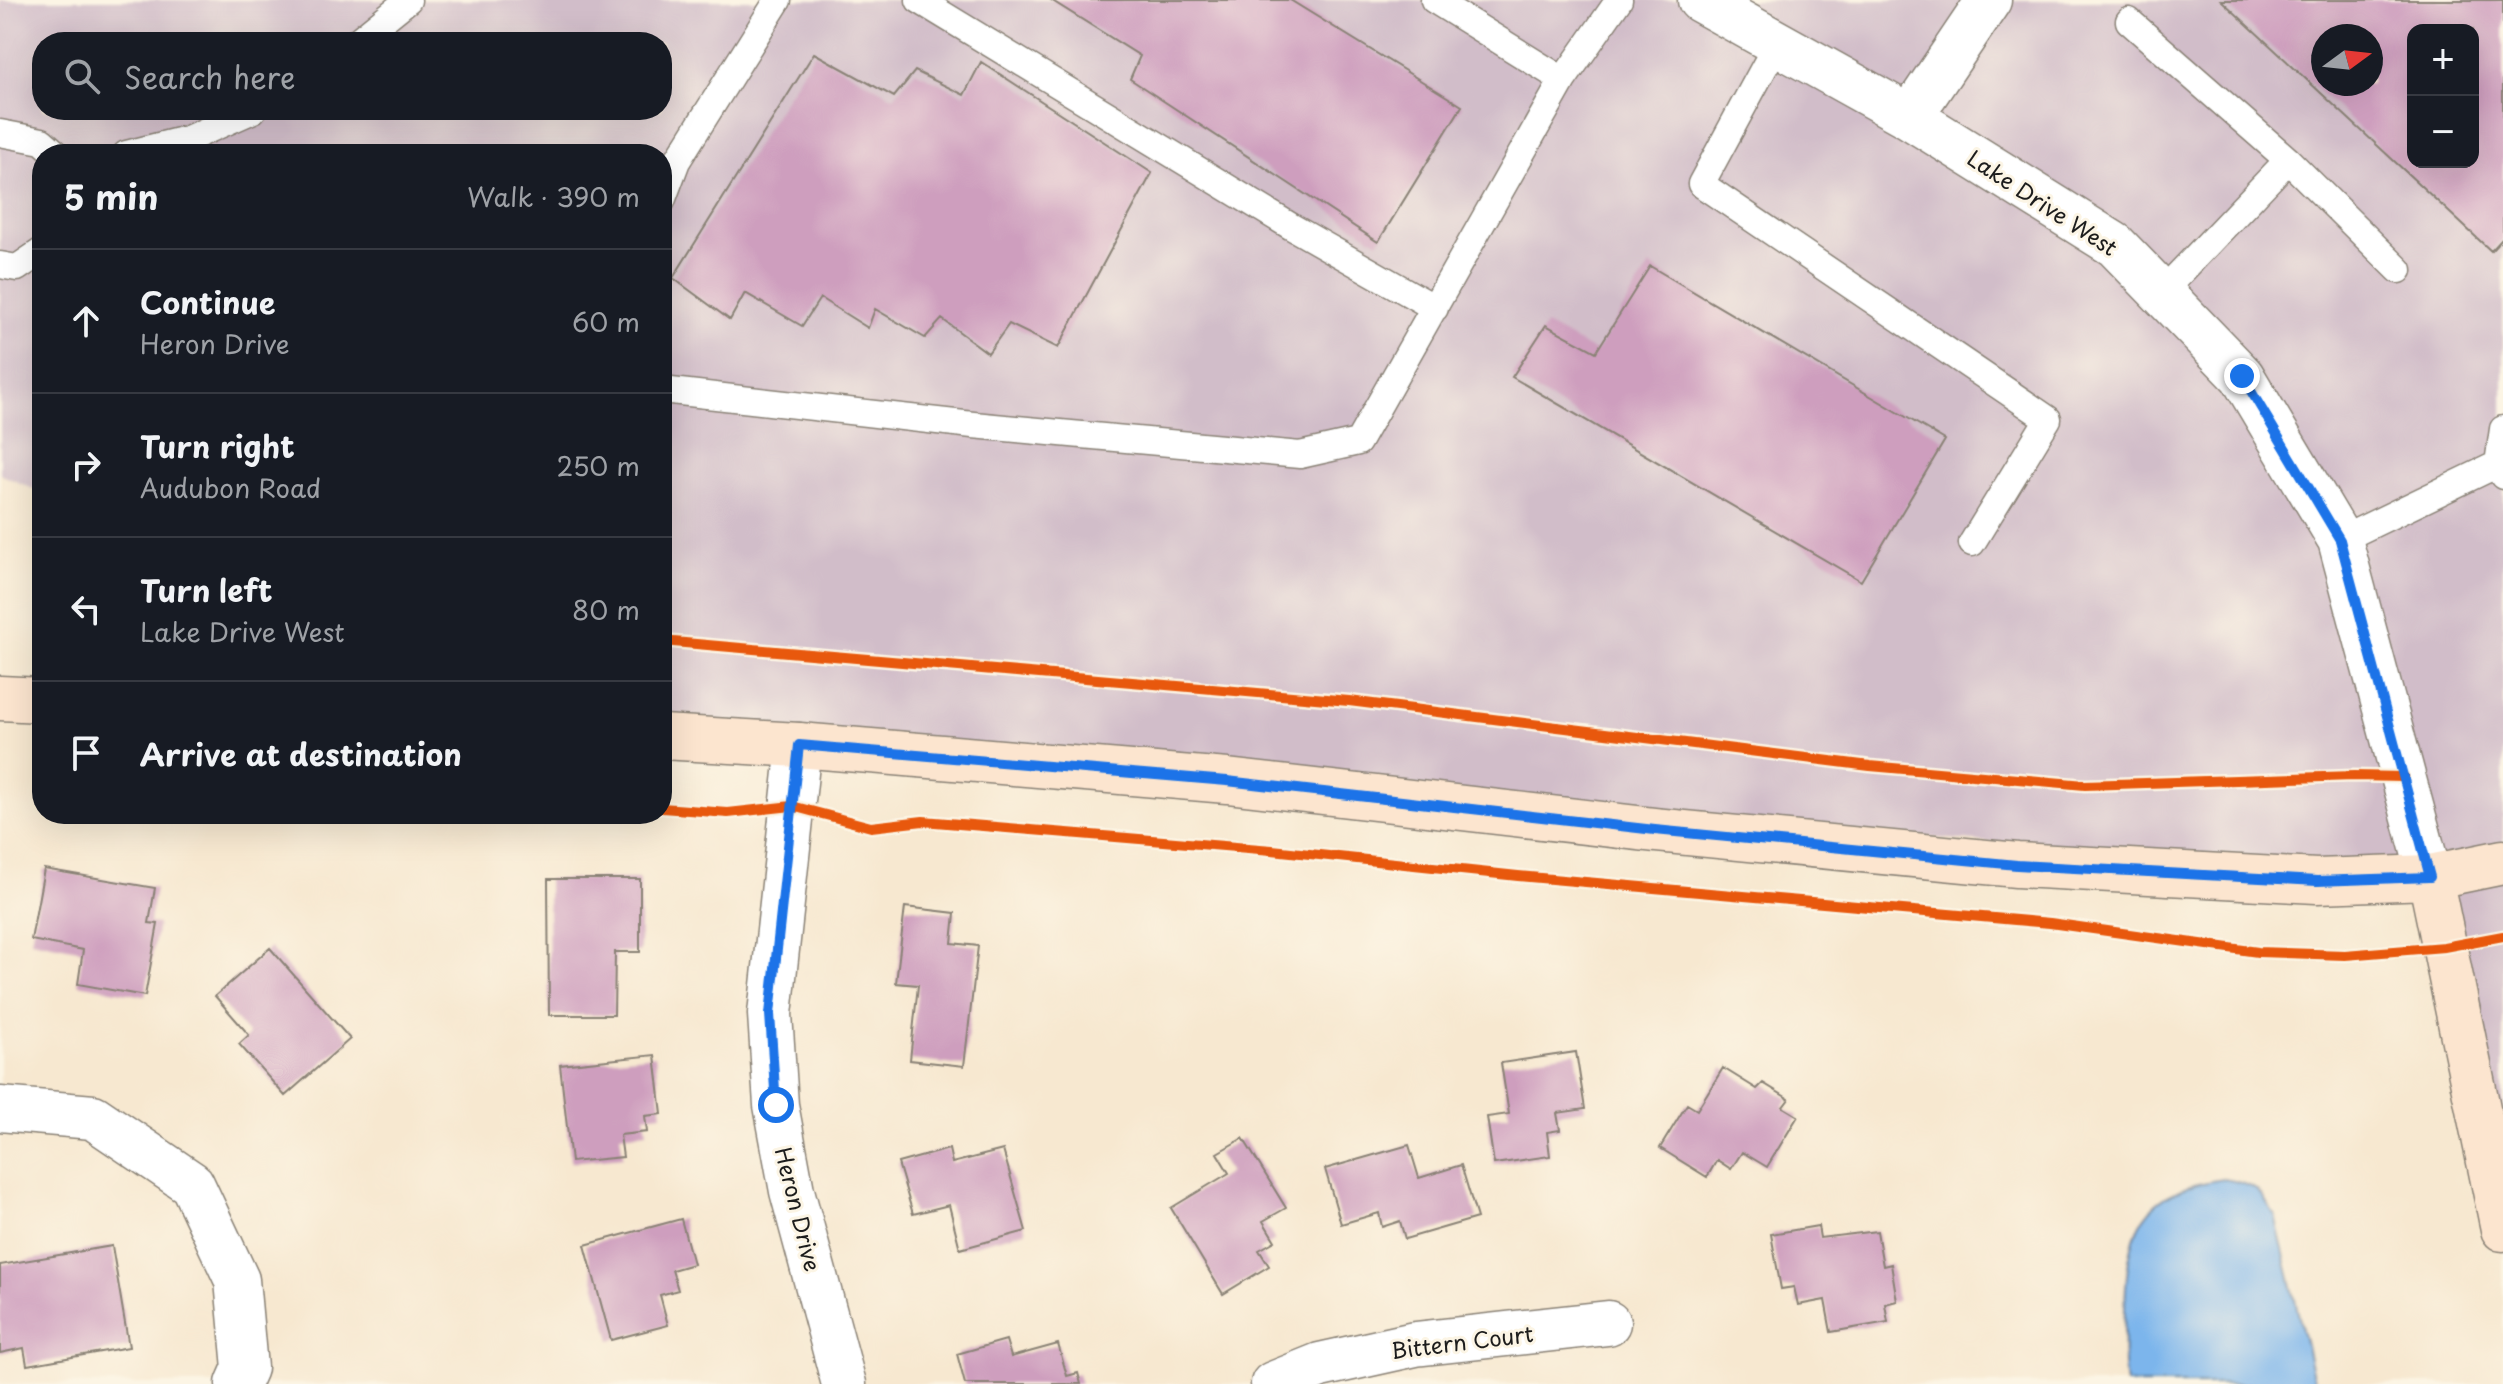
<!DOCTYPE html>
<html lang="en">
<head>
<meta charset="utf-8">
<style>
  :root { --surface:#171b24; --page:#242831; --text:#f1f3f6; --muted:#9ea1a6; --line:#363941 }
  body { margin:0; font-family:"Playpen Sans",sans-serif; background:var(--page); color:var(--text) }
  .controls { position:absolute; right:24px; top:24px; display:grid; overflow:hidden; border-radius:16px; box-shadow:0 8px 32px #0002 }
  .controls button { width:72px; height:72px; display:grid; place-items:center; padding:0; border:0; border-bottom:2px solid var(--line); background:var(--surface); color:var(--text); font:40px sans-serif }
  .compass { position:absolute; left:2311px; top:24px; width:72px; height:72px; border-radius:50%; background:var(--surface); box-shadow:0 8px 32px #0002; rotate:75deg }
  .stop { position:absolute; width:24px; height:24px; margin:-18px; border:6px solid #1a73e8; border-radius:50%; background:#fff }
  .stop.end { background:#1a73e8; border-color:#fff; box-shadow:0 2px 8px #0008 }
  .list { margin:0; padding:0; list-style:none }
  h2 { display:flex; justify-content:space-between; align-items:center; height:104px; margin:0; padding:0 32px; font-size:34px }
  h2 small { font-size:26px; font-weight:400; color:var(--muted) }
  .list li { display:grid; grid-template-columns:52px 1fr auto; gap:24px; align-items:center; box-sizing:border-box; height:144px; padding:0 32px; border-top:2px solid var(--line) }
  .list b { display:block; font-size:30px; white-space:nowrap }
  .list p { margin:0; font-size:26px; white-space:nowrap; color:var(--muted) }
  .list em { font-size:26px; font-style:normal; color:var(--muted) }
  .icon { flex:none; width:44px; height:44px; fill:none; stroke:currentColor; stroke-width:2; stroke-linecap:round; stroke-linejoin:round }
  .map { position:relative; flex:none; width:2503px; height:1384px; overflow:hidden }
  .search { position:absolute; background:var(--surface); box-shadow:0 8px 32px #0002; left:32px; top:32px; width:640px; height:88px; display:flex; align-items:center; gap:20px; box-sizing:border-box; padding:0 28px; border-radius:32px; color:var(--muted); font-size:30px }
  .panel { position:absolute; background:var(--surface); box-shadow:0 8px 32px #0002; left:32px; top:144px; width:640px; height:680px; border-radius:32px }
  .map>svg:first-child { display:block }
  .industrial { fill:#d1bdc9; fill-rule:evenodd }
  .water { fill:#7cb5ec; stroke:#4c6884; stroke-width:2 }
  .building { fill:#ce9ebe; fill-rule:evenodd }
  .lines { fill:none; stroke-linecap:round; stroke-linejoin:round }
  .lane-casing { stroke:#8a8276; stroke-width:29 }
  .street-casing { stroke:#8a8276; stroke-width:47 }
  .secondary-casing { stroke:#8a8276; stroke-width:47 }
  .lane { stroke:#fff; stroke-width:26 }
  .street { stroke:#fff; stroke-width:44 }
  .secondary { stroke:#fce5cf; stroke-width:44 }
  .cycleway-casing { stroke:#fcf5e5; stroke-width:15 }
  .cycleway { stroke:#e8590c; stroke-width:10 }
  .route { stroke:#1a73e8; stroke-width:10 }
  .labels { text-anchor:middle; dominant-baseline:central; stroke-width:6; stroke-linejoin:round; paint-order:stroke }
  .street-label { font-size:22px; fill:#1c1c1c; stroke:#fcf5e5 }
</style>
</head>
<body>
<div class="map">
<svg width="2503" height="1384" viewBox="0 0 2503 1384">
  <rect width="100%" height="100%" fill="#fcf5e5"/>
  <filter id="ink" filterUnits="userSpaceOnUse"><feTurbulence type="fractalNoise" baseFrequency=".0125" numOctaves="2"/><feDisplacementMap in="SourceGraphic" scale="16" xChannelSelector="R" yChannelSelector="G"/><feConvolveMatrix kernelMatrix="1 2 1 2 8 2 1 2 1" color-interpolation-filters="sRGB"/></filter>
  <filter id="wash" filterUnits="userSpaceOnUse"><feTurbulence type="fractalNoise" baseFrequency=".006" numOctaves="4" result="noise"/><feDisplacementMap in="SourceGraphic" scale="32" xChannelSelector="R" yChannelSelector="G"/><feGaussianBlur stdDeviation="1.8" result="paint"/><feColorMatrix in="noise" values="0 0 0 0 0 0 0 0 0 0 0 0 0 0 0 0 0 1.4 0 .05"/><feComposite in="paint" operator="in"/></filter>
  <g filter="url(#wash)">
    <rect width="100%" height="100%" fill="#f7e8d0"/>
    <!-- industrial -->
    <path class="industrial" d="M0 0H2503V1229L2430 877 662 737V154H42V493L0 474ZM2413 30H2473V162H2413ZM2323 36H2371V84H2323ZM42 42H662V110H42Z"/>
    <!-- water -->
    <path class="water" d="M2224 1179C2254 1184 2260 1189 2275 1216L2315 1384H2126C2122 1359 2124 1335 2125 1309 2127 1231 2139 1190 2224 1179Z"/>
    <g id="blocks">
      <!-- building -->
      <path class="building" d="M1051 0H1290L1462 106 1378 242 1130 79 1140 56Z
        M2221 0H2503V238L2491 251ZM2413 30H2473V162H2413ZM2323 36H2371V84H2323Z
        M814 53 894 97 915 71 964 95 981 62 1152 173 1058 348 1009 324 988 353 942 319 925 338 875 309 868 328 820 298 802 326 745 293 730 320 673 278Z
        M1650 266 1945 440 1861 581 1512 377 1546 325 1596 352Z
        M44 869 155 888 149 923 158 924 145 996 78 984 83 950 31 940Z
        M548 879H640V952H615L614 1015H549Z
        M905 907 955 913 952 943 978 946 964 1066 910 1060 918 985 896 983Z
        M270 948 350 1039 285 1096 239 1044 249 1035 215 996Z
        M1576 1052 1585 1109 1557 1113 1560 1130 1547 1132 1550 1156 1494 1164 1487 1117 1509 1114 1501 1063Z
        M655 1055 662 1114 645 1116 647 1132 620 1135 623 1157 571 1162 560 1065Z
        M1723 1068 1757 1089 1763 1083 1789 1099 1783 1107 1798 1116 1767 1167 1742 1152 1731 1169 1717 1160 1707 1177 1660 1148 1687 1104 1697 1110Z
        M1243 1138 1286 1208 1263 1221 1275 1241 1259 1250 1269 1266 1223 1294 1171 1208 1229 1173 1217 1153Z
        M1409 1145 1419 1178 1461 1165 1477 1218 1405 1239 1400 1221 1382 1227 1379 1213 1341 1224 1325 1169Z
        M949 1149 952 1163 1003 1150 1026 1231 960 1249 949 1205 913 1214 898 1163Z
        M681 1219 693 1264 672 1270 678 1290 660 1295 668 1325 611 1340 585 1245Z
        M1818 1226 1820 1238 1877 1231 1883 1266 1891 1264 1897 1301 1885 1304 1888 1322 1831 1332 1825 1300 1798 1305 1794 1287 1781 1289 1771 1234Z
        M112 1246 129 1347 27 1365 24 1348 0 1353V1265Z
        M1006 1340 1011 1357 1058 1344 1067 1376 1078 1373 1081 1384H965L957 1354Z"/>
    </g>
  </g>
  <g filter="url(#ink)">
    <use href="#blocks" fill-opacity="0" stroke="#8a8276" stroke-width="2"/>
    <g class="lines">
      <!-- lane casing -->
      <g class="lane-casing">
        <path id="lane" d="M919 0 1292 227 1435 308
          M1434 0 1563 80 1619 0
          M2129 21 2288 160 2161 293
          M356 42 408 0
          M1778 42 1701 184 2048 419 1972 543
          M0 133 42 141 57 154
          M126 154 190 138 253 110
          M2288 160 2399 270
          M662 201 677 161 778 0
          M0 265 17 268 42 251
          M662 390 973 425 1300 455 1358 442 1563 80
          M2503 429 2498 464 2503 476
          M2340 540 2498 464"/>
      </g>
      <!-- street casing -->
      <g class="street-casing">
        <path id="street" d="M1700 0 1910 117 2115 245 2242 376 2340 540 2430 877
          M1910 117 1989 0
          M799 745 770 1014 776 1105 792 1191 844 1384
          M0 1109 93 1117 192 1184 237 1280 245 1368 238 1384
          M1273 1384 1320 1365 1415 1344 1608 1323"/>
      </g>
      <!-- secondary casing -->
      <g class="secondary-casing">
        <path id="secondary" d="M0 698 42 700
          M662 737 799 745 1227 781 1655 830 2017 865 2317 881 2430 877 2503 862
          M2430 877 2503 1229"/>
      </g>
      <!-- lane -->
      <use href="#lane" class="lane"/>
      <!-- street -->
      <use href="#street" class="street"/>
      <!-- secondary -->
      <use href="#secondary" class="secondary"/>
      <!-- cycleway casing -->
      <g class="cycleway-casing">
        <path id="cycleway" d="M662 641 1349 701 1870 766 2085 785 2354 776 2403 777
          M662 808 728 813 792 806 871 827 923 821 1272 850 1518 876 2050 923 2258 952 2345 955 2444 947 2503 936"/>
      </g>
      <!-- cycleway -->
      <use href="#cycleway" class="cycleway"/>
    </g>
  </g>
  <g class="lines" filter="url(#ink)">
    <!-- route -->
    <path class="route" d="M776 1105 770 1014 799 745 1227 781 1655 830 2017 865 2317 881 2430 877 2340 540 2242 376"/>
  </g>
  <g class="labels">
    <!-- street labels -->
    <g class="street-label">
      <text transform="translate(2043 202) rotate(33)">Lake Drive West</text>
      <text transform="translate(799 1209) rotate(76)">Heron Drive</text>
      <text transform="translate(1462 1341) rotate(-7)">Bittern Court</text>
    </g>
  </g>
</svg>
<div class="controls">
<button>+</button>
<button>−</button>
</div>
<svg class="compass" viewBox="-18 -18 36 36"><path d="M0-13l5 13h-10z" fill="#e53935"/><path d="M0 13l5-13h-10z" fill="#9ea1a6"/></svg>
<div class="stop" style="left:776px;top:1105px"></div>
<div class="stop end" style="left:2242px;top:376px"></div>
<div class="search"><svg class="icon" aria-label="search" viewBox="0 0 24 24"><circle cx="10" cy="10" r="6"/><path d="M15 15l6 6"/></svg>Search here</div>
<section class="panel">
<h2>5 min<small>Walk · 390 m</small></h2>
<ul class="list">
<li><svg class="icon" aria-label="ahead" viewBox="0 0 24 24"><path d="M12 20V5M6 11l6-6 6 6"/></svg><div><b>Continue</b><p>Heron Drive</p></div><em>60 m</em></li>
<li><svg class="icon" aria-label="right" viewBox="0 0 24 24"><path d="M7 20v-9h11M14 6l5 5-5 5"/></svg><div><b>Turn right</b><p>Audubon Road</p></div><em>250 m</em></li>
<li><svg class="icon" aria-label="left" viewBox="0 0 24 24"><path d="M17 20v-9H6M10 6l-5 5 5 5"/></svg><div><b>Turn left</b><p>Lake Drive West</p></div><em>80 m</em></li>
<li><svg class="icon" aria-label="arrive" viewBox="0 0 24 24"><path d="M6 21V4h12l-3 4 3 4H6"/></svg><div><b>Arrive at destination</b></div></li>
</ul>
</section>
</div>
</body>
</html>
